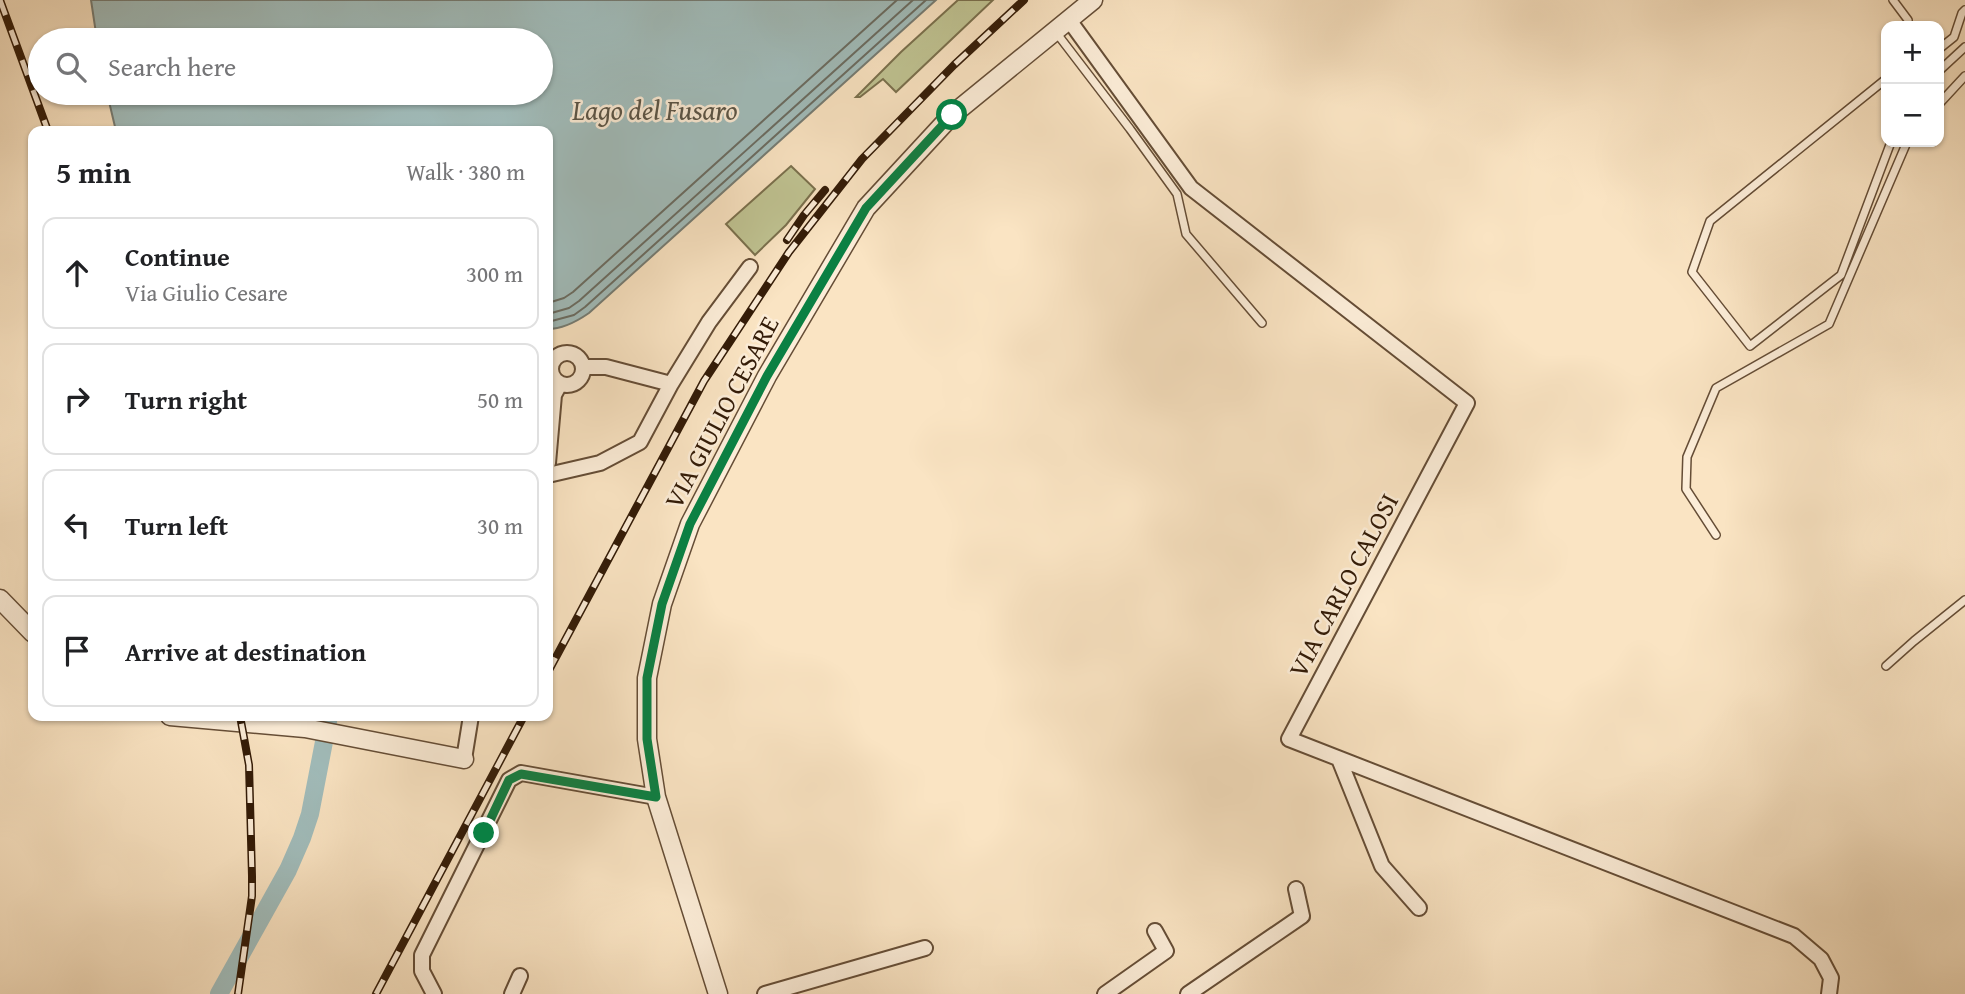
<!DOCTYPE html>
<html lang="en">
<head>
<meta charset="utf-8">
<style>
  :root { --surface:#fff; --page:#f6f6f6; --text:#202124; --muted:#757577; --line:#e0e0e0 }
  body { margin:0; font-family:"Gentium Book Plus",serif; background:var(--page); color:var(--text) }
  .controls { position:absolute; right:21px; top:21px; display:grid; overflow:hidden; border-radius:14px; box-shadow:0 2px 5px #0004 }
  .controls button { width:63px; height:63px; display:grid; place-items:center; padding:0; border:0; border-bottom:2px solid var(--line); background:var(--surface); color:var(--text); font:35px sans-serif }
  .stop { position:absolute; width:21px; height:21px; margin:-16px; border:5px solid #0b8043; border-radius:50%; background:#fff }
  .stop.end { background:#0b8043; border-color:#fff; box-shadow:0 2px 7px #0008 }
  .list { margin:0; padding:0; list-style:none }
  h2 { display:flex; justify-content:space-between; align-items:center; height:91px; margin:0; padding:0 28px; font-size:30px }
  h2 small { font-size:23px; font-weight:400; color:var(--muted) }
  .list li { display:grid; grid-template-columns:46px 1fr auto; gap:21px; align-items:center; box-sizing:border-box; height:112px; margin:0 14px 14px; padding:0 14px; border:2px solid var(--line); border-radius:14px }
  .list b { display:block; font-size:26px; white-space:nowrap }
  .list p { margin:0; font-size:23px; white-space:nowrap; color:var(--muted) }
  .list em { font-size:23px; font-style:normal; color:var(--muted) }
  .icon { flex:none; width:38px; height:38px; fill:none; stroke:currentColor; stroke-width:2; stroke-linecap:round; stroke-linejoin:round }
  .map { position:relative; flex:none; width:1965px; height:994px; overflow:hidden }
  .search { position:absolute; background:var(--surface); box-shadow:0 2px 5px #0004; left:28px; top:28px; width:525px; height:77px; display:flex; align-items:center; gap:18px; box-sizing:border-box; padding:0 24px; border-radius:38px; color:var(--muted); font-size:26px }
  .panel { position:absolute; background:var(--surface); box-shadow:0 2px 5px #0004; left:28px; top:126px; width:525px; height:595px; border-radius:14px }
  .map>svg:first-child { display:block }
  .green { fill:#c0c493; stroke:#7a704d; stroke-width:2 }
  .water { fill:#a1bdbc; stroke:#757c74; stroke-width:2 }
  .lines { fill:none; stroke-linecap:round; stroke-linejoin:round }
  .shore { stroke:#6a6c62; stroke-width:2 }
  .canal { stroke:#a1bdbc; stroke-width:18 }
  .service-casing { stroke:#654d36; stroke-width:10 }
  .minor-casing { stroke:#654d36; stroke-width:18 }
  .tertiary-casing { stroke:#654d36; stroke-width:21 }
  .service { stroke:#fcedd8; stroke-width:7 }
  .minor { stroke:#fcedd8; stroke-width:14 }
  .tertiary { stroke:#fcedd8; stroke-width:18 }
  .rail-casing { stroke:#331b07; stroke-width:8 }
  .rail { stroke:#fcedd8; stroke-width:5; stroke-dasharray:16; stroke-linecap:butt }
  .route { stroke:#0b8043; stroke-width:9 }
  .labels { text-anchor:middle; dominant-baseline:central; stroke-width:5; stroke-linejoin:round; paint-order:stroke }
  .street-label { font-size:26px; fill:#331b07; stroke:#fcedd8 }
  .water-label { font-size:28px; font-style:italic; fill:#5a5446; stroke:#fcedd8 }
</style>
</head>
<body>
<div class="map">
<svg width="1965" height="994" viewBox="0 0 1965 994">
  <rect width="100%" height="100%" fill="#fae4c3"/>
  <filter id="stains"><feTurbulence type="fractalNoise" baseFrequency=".00286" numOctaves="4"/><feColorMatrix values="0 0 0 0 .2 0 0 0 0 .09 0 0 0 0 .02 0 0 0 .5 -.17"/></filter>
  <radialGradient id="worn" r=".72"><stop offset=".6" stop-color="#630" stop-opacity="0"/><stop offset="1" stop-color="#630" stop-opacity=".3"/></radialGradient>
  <!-- green -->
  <path class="green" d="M958 0H993L896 92 883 79 860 97H856L901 52Z
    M791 166 815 189 786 225 755 255 726 224Z"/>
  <!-- water -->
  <path class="water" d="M91 0H936L589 313C576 322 563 329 548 329V131H116L107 93H541V40H97Z"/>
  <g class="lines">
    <!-- shore -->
    <path class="shore" d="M548 303 564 298 573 292 897 0
      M548 314 569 308 579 301 913 0
      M548 322 574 315 585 307 926 0"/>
    <!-- canal -->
    <path class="canal" d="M219 994 288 870 302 838 310 814 329 716"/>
    <!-- service casing -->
    <g class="service-casing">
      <path id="service" d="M1893 0 1908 20
        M1055 31 1130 129 1177 194 1186 234 1262 323
        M1939 49 1954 37 1962 13 1965 10
        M1939 71 1965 47
        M1886 79 1710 221 1692 272 1750 346 1841 275 1891 142
        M1939 104 1965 76
        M1716 535 1686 489 1687 457 1716 388 1829 324 1907 142
        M1886 666 1914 641 1965 600"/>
    </g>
    <!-- minor casing -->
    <g class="minor-casing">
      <path id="minor" d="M1069 20 1191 188 1467 403 1289 739 1794 936 1821 959 1831 978 1829 994
        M551 369a16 16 0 1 1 32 0a16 16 0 1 1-32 0Z
        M583 367H606L671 384
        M548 463 554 395 560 384
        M548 475 600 463 640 442 671 384 709 322 750 267
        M464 759 471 716
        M1339 759 1382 866 1419 908
        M434 994 422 971V955L509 780 521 773 656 797
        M512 994 520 976
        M765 994 925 948
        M1105 994 1166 951 1155 931
        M1188 994 1302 916 1296 889"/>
    </g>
    <!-- tertiary casing -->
    <g class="tertiary-casing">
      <path id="tertiary" d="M0 599 33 633
        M170 716 305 728 464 759
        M718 994 656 797 647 739V678L662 604 690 524 767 376 866 208 952 115 1093 0"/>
    </g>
    <!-- service -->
    <use href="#service" class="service"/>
    <!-- minor -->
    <use href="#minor" class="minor"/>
    <!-- tertiary -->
    <use href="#tertiary" class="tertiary"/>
    <!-- rail casing -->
    <g class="rail-casing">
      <path id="rail" d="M0 0 48 131
        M787 240 804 215 825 190
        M548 672 704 381 789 252 862 159 954 65 1024 0
        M238 994 252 896V876L249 765 240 716
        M376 994 524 716"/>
    </g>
    <!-- rail -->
    <use href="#rail" class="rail"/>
  </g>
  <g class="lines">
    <!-- route -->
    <path class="route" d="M484 833 509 780 521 774 656 797 647 739V678L662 604 690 524 767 376 866 208 952 115"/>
  </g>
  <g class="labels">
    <!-- street labels -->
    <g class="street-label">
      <text transform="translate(721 412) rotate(-62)">VIA GIULIO CESARE</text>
      <text transform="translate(1343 585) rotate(-62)">VIA CARLO CALOSI</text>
    </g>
    <!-- water labels -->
    <g class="water-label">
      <text x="655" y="109">Lago del Fusaro</text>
    </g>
  </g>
  <rect width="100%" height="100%" filter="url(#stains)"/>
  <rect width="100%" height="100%" fill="url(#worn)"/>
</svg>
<div class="controls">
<button>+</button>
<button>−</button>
</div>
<div class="stop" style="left:952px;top:115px"></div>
<div class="stop end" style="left:484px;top:833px"></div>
<div class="search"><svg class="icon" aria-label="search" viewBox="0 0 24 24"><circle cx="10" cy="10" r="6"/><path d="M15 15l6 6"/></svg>Search here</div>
<section class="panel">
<h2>5 min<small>Walk · 380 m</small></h2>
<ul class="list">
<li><svg class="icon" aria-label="ahead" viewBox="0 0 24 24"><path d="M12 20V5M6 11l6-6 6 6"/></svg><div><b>Continue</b><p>Via Giulio Cesare</p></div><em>300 m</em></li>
<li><svg class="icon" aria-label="right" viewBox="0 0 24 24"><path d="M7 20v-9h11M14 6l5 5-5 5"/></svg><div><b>Turn right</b></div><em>50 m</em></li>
<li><svg class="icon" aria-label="left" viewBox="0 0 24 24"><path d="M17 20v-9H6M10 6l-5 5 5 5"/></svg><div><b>Turn left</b></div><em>30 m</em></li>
<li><svg class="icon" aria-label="arrive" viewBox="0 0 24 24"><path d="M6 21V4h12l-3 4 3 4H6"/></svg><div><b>Arrive at destination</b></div></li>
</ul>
</section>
</div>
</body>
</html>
